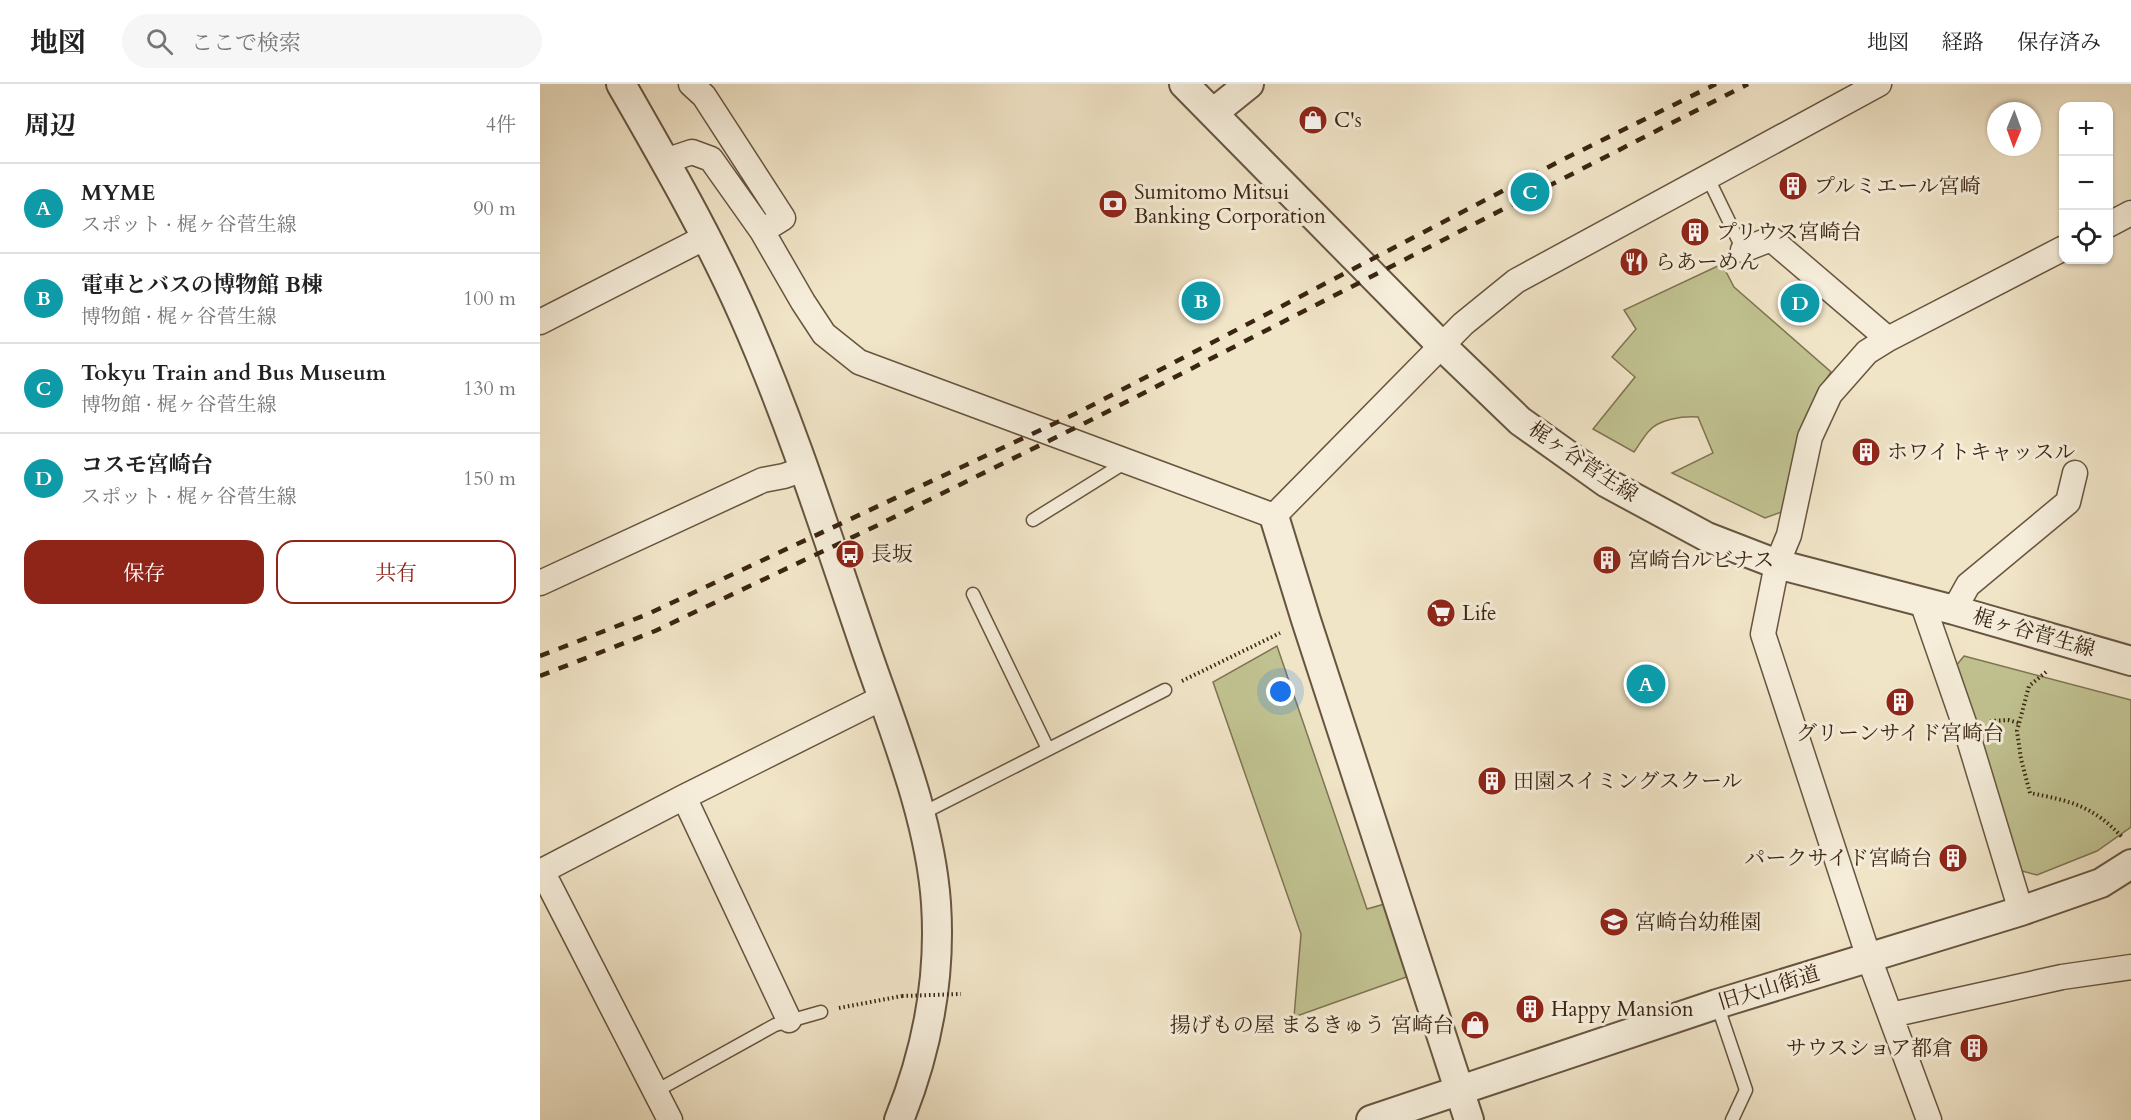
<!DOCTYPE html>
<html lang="ja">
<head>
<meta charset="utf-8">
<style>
  :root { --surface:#fff; --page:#f6f6f6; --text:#222; --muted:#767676; --line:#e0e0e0; --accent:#8f2418 }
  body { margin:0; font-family:Cardo,"Noto Serif JP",serif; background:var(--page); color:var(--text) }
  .controls { position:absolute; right:18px; top:18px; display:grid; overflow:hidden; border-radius:12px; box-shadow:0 2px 4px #0004 }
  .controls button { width:54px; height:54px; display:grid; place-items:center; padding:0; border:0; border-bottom:2px solid var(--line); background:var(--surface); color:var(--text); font:30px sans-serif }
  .compass { position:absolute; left:1447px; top:18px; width:54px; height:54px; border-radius:50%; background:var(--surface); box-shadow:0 2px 4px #0004; rotate:181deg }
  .you { position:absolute; left:741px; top:608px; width:21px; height:21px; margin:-15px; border:4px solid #fff; border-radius:50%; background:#1a73e8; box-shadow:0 0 0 9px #1a73e833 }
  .badge { display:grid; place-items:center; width:39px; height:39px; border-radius:50%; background:var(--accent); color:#fff; font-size:20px; font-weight:700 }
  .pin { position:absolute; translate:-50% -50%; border:3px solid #fff; box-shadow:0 2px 6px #0006 }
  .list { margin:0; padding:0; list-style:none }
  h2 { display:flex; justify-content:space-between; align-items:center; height:78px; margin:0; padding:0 24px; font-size:26px }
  h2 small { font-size:20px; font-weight:400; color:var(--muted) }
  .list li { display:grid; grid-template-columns:39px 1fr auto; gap:18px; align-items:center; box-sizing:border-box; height:90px; padding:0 24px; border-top:2px solid var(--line) }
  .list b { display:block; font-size:22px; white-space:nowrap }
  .list p { margin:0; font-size:20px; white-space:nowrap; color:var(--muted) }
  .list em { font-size:20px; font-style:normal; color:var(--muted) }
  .actions { display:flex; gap:12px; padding:18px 24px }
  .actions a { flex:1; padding:14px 0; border:2px solid var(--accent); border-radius:18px; text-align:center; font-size:21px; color:var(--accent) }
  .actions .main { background:var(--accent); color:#fff }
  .icon { flex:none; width:33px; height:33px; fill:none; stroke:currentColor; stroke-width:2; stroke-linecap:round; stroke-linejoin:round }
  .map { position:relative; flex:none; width:1591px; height:1036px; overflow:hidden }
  header { display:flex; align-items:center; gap:36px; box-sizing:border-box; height:84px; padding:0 30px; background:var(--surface); border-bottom:2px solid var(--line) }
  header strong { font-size:28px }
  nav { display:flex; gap:33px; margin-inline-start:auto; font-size:21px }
  .search { width:420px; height:54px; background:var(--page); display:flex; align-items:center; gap:15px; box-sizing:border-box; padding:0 21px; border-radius:33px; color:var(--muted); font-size:22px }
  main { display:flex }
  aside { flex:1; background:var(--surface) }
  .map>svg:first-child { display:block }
  .green { fill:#c1c291; stroke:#7e7452; stroke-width:1.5 }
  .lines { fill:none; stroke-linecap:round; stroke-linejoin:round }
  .service-casing { stroke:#685540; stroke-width:15 }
  .minor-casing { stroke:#685540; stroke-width:27 }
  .tertiary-casing { stroke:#685540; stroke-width:32 }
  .path { stroke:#3a2512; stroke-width:4; stroke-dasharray:1.5 3; stroke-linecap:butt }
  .service { stroke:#f6eedb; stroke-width:12 }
  .minor { stroke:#f6eedb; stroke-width:24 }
  .tertiary { stroke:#f6eedb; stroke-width:28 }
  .rail { stroke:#3a2512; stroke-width:4.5; stroke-dasharray:10 10; stroke-linecap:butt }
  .path-bridge { stroke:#3a2512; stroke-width:4; stroke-dasharray:1.5 3; stroke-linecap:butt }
  .labels { text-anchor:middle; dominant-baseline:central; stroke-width:6; stroke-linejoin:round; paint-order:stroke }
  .poi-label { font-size:21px; fill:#3a2512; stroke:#f6eedb; text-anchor:start }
  .street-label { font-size:21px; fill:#3a2512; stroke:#f6eedb }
</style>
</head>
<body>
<header>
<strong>地図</strong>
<div class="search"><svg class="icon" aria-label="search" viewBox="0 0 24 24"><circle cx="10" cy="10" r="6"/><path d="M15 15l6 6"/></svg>ここで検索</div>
<nav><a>地図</a><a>経路</a><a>保存済み</a></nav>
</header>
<main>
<aside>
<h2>周辺<small>4件</small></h2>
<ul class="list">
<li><span class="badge" style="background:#0f9aa8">A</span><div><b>MYME</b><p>スポット · 梶ヶ谷菅生線</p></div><em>90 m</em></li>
<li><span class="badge" style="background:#0f9aa8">B</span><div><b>電車とバスの博物館 B棟</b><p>博物館 · 梶ヶ谷菅生線</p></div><em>100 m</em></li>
<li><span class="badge" style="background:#0f9aa8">C</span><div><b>Tokyu Train and Bus Museum</b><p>博物館 · 梶ヶ谷菅生線</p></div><em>130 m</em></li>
<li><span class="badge" style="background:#0f9aa8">D</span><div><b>コスモ宮崎台</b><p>スポット · 梶ヶ谷菅生線</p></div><em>150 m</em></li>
</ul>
<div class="actions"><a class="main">保存</a><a>共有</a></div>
</aside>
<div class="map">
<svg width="1591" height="1036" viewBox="0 0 1591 1036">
  <rect width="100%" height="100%" fill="#f1e5c8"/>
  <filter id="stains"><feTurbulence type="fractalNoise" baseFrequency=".00333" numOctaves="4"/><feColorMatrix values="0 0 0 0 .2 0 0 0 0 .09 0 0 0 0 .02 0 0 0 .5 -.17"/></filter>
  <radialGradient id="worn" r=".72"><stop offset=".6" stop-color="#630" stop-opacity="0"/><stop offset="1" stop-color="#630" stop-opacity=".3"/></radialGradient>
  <!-- green -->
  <path class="green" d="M1182 180 1194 203 1291 288 1278 307 1244 427 1225 434 1132 389 1173 369 1158 333C1143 332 1118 335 1108 348 1103 354 1099 361 1094 368L1053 345 1095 293 1072 273 1096 245 1084 226Z
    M737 562 827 825 848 819 872 891 754 933 761 850 673 598Z
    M1424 572 1591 616V743L1557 767 1497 791 1478 786 1415 583Z"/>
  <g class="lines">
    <!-- service casing -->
    <g class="service-casing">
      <path id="service" d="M1167 92 1203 166
        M493 436 586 378
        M433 510 508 665
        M381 730 625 606
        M1177 920 1206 1006 1192 1036
        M116 1007 235 941 281 928"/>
    </g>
    <!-- minor casing -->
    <g class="minor-casing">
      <path id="minor" d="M151 0 164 12 243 134 222 147
        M125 77 152 68 171 75 222 147 263 218 284 250 319 278 734 432 923 240 976 197 1339 0
        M1568 141 1591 129
        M1203 166 1231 155 1348 255
        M0 238 166 153
        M0 499 223 396 244 392 264 385
        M1382 518 1424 639 1481 827
        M1414 526 1428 501 1528 418 1535 389
        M144 713 249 936
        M2 787 130 1036
        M0 788 144 713 342 614
        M1351 931 1522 893 1591 883
        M1389 1036 1329 874 1223 550 1237 480 1249 451 1270 353 1290 310 1327 268 1348 255 1524 164"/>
    </g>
    <!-- tertiary casing -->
    <g class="tertiary-casing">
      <path id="tertiary" d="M81 0C124 75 168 151 203 230 251 338 287 452 325 563 353 645 390 733 396 819 401 894 387 967 359 1036
        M644 0 902 262 980 337 1067 399 1167 453 1237 480 1414 526 1591 577
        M673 29 709 0
        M734 432 766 536 929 1036
        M831 1036 1177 920 1481 827 1561 799 1591 780"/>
    </g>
    <!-- path -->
    <path class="path" d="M1506 588 1489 602 1477 647 1481 675 1490 709C1531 717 1553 722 1582 753
      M642 597 740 549
      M1450 637 1468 636 1479 639
      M299 924 362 912"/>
    <!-- service -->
    <use href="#service" class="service"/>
    <!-- minor -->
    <use href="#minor" class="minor"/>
    <!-- tertiary -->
    <use href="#tertiary" class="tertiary"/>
    <!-- rail -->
    <path class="rail" d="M0 572 108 530 541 327 1022 76 1176 0
      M0 592 115 547 334 443 547 338 1208 0"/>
    <!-- path-bridge -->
    <path class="path-bridge" d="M362 912 421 910"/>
  </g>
  <!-- icons -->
  <defs>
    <g id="shop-disc" transform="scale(1.5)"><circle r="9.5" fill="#8f2418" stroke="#f6eedb"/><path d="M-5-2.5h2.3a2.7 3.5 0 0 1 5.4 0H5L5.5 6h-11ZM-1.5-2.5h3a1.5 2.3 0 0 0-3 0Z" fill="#fff"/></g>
    <g id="building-disc" transform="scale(1.5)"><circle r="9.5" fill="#8f2418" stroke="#f6eedb"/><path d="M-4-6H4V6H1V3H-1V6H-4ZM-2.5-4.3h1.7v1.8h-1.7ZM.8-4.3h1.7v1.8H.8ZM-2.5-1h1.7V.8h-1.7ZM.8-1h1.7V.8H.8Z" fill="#fff"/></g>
    <g id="bank-disc" transform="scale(1.5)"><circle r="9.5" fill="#8f2418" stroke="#f6eedb"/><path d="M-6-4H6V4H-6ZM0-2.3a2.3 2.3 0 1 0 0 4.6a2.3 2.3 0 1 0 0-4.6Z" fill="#fff"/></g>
    <g id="restaurant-disc" transform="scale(1.5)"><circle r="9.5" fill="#8f2418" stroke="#f6eedb"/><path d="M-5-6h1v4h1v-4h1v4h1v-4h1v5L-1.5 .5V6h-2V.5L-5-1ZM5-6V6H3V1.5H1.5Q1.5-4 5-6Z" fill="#fff"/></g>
    <g id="bus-disc" transform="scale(1.5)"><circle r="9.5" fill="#8f2418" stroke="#f6eedb"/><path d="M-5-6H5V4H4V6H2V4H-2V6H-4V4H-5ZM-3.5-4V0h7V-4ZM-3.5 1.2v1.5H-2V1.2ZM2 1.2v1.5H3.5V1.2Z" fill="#fff"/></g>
    <g id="supermarket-disc" transform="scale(1.5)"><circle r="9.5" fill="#8f2418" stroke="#f6eedb"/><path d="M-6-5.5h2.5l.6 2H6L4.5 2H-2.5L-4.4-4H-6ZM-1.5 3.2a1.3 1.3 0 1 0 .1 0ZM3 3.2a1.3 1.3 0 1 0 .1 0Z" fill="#fff"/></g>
    <g id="school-disc" transform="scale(1.5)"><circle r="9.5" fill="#8f2418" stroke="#f6eedb"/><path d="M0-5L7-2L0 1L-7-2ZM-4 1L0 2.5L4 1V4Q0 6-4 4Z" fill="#fff"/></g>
  </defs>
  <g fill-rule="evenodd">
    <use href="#shop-disc" x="773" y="36"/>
    <use href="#building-disc" x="1253" y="102"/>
    <use href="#bank-disc" x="573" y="120"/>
    <use href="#building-disc" x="1155" y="148"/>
    <use href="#restaurant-disc" x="1094" y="178"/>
    <use href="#building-disc" x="1326" y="368"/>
    <use href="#bus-disc" x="310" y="470"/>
    <use href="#building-disc" x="1067" y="476"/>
    <use href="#supermarket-disc" x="901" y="529"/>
    <use href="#building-disc" x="1360" y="618"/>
    <use href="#building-disc" x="952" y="697"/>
    <use href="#building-disc" x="1413" y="774"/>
    <use href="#school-disc" x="1074" y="838"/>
    <use href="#building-disc" x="990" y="925"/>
    <use href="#shop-disc" x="935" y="941"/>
    <use href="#building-disc" x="1434" y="964"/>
  </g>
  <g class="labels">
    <!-- poi labels -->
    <g class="poi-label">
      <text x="794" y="36">C's</text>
      <text x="1274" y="102">プルミエール宮崎</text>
      <text x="594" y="108">Sumitomo Mitsui<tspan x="594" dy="24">Banking Corporation</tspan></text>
      <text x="1176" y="148">プリウス宮崎台</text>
      <text x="1115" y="178">らあーめん</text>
      <text x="1347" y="368">ホワイトキャッスル</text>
      <text x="331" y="470">長坂</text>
      <text x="1088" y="476">宮崎台ルビナス</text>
      <text x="922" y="529">Life</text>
      <text x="1360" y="649" text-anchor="middle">グリーンサイド宮崎台</text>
      <text x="973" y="697">田園スイミングスクール</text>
      <text x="1392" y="774" text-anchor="end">パークサイド宮崎台</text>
      <text x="1095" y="838">宮崎台幼稚園</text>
      <text x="1011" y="925">Happy Mansion</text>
      <text x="914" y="941" text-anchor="end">揚げもの屋 まるきゅう 宮崎台</text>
      <text x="1413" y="964" text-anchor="end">サウスショア都倉</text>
    </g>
    <!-- street labels -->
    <g class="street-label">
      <text transform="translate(1043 378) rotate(34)">梶ヶ谷菅生線</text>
      <text transform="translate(1494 549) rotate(16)">梶ヶ谷菅生線</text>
      <text transform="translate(1229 904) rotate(-17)">旧大山街道</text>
    </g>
  </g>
  <rect width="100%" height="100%" filter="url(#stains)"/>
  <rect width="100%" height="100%" fill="url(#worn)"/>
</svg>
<div class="controls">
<button>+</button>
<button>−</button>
<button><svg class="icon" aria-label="locate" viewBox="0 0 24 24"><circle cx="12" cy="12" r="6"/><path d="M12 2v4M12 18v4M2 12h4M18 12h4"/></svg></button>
</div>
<svg class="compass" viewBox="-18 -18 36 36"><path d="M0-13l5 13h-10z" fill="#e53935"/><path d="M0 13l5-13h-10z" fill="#767676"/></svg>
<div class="you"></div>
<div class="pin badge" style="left:1106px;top:600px;background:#0f9aa8">A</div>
<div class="pin badge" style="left:661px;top:217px;background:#0f9aa8">B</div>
<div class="pin badge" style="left:990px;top:108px;background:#0f9aa8">C</div>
<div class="pin badge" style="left:1260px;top:219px;background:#0f9aa8">D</div>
</div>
</main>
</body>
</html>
